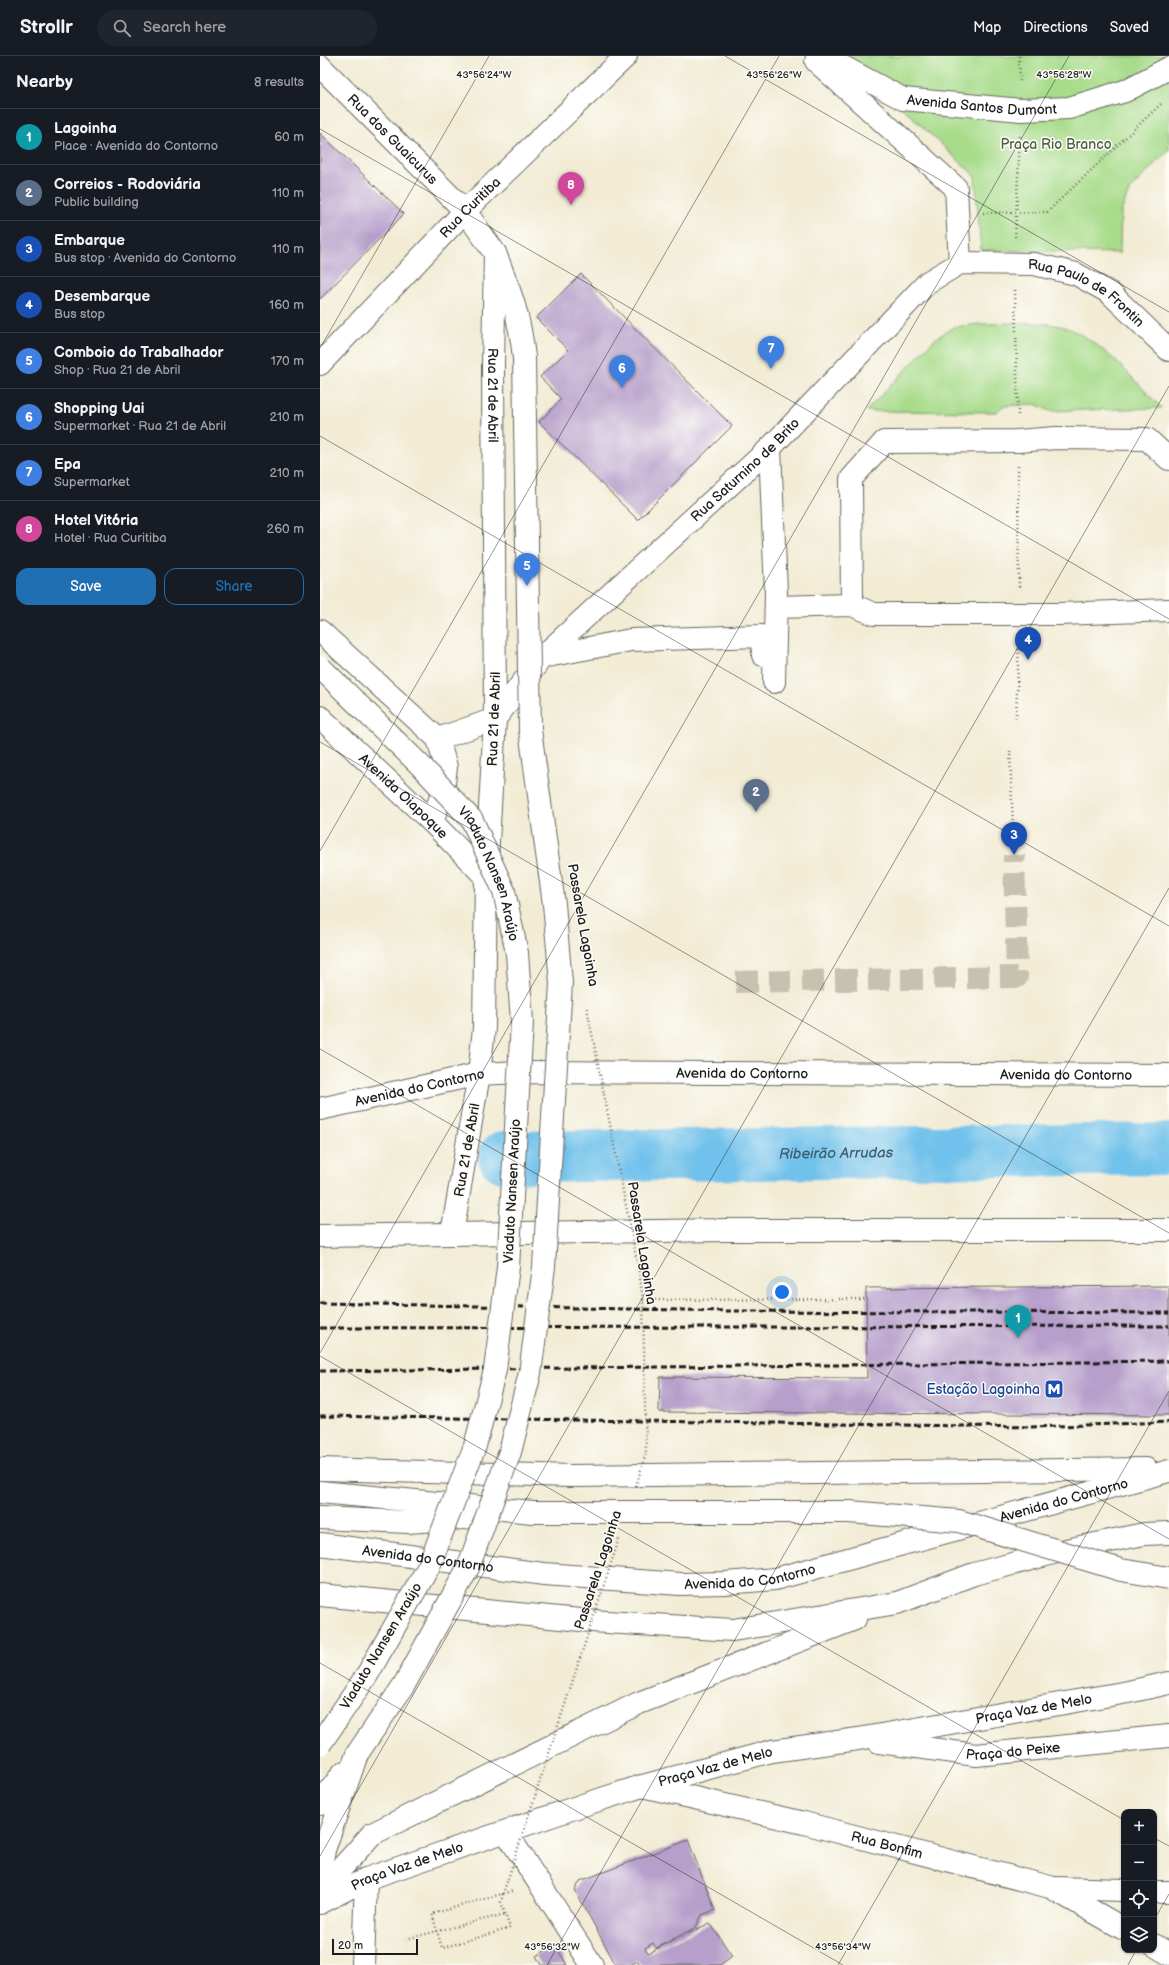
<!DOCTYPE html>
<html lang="en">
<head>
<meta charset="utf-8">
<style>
  :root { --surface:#171b24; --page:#20242c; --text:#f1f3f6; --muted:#9ea1a6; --line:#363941; --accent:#1f6fb2 }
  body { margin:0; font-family:"Balsamiq Sans",sans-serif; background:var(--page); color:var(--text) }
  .controls { position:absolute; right:12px; bottom:12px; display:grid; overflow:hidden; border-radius:8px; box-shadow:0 1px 3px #0004 }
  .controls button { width:36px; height:36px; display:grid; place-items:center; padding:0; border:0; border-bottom:1px solid var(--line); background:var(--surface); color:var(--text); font:20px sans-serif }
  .scale { position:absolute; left:12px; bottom:10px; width:86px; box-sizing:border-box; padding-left:4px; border:2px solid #1c1c1c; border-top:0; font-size:11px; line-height:14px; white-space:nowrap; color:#1c1c1c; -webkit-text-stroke:3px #fdfcf7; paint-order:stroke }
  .you { position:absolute; left:462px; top:1236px; width:14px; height:14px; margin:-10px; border:3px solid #fff; border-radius:50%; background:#1a73e8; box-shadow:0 0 0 6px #1a73e833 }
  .badge { display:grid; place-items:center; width:26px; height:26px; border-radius:50%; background:var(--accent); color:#fff; font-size:13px; font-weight:700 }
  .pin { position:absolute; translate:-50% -33px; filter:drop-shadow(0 1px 2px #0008) }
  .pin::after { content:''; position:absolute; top:21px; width:14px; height:12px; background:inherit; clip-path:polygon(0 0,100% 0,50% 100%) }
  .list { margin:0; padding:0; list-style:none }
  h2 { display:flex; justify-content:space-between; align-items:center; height:52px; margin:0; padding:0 16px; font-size:17px }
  h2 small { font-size:13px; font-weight:400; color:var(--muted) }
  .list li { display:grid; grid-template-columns:26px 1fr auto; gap:12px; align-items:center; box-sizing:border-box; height:56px; padding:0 16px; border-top:1px solid var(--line) }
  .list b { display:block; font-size:15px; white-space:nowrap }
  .list p { margin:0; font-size:13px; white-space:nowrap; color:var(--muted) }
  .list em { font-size:13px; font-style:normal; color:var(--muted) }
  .actions { display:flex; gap:8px; padding:12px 16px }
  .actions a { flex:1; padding:9px 0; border:1px solid var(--accent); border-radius:12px; text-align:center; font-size:14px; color:var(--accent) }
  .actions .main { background:var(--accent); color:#fff }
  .icon { flex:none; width:22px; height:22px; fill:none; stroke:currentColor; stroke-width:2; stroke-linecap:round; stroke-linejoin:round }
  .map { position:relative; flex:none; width:849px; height:1909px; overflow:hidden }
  header { display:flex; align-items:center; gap:24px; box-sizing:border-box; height:56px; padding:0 20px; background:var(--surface); border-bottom:1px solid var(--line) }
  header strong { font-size:19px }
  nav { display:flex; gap:22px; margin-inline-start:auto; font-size:14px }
  .search { width:280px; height:36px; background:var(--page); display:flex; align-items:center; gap:10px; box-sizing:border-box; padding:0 14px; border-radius:22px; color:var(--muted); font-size:15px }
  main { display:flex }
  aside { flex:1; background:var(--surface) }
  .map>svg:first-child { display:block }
  .green { fill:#a8dc8b; stroke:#627c54 }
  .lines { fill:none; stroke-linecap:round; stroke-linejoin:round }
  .river { stroke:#70c1eb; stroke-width:52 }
  .building { fill:#b69fcb }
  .minor-tunnel { stroke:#c7c2b0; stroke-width:22; stroke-dasharray:22 11; stroke-linecap:butt }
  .minor-casing { stroke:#67655d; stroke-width:24 }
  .major-casing { stroke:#67655d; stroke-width:24 }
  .highway-casing { stroke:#67655d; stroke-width:24 }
  .path { stroke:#67655d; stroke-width:2.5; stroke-dasharray:1 3; stroke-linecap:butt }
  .minor { stroke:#fff; stroke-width:22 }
  .major { stroke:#fff; stroke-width:22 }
  .highway { stroke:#fff; stroke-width:22 }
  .rail { stroke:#1c1c1c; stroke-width:3; stroke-dasharray:6 3; stroke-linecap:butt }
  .minor-bridge-casing { stroke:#67655d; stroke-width:24; stroke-linecap:butt }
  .major-bridge-casing { stroke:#67655d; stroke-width:24; stroke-linecap:butt }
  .highway-bridge-casing { stroke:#67655d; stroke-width:24; stroke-linecap:butt }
  .path-bridge { stroke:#67655d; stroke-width:2.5; stroke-dasharray:1 3; stroke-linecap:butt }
  .minor-bridge { stroke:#fff; stroke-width:22 }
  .major-bridge { stroke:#fff; stroke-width:22 }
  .highway-bridge { stroke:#fff; stroke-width:22 }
  .ticks { fill:none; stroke:#1c1c1c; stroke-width:1; stroke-opacity:0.45 }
  .labels { text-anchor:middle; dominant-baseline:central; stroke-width:3; stroke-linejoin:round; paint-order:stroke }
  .street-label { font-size:14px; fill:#1c1c1c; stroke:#fdfcf7 }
  .park-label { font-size:14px; fill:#4d5f43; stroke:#fdfcf7 }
  .transit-label { font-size:14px; fill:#164399; stroke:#fdfcf7; text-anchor:end }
  .water-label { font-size:15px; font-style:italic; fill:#3e5e6f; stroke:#fdfcf7 }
  .ticks-label { font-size:10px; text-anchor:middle; fill:#1c1c1c; stroke:#fdfcf7; stroke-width:3; stroke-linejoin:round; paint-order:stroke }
</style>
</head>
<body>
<header>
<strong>Strollr</strong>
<div class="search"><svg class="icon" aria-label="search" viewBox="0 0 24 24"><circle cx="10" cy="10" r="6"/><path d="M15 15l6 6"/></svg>Search here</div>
<nav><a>Map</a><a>Directions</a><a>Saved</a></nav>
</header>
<main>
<aside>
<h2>Nearby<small>8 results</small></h2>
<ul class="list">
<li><span class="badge" style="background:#0f9aa8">1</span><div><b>Lagoinha</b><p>Place · Avenida do Contorno</p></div><em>60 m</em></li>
<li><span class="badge" style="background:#5c6f8a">2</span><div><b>Correios - Rodoviária</b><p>Public building</p></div><em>110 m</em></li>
<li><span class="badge" style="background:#1a4fb4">3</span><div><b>Embarque</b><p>Bus stop · Avenida do Contorno</p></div><em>110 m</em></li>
<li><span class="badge" style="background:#1a4fb4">4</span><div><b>Desembarque</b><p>Bus stop</p></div><em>160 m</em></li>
<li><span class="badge" style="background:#3f7fe0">5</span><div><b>Comboio do Trabalhador</b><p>Shop · Rua 21 de Abril</p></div><em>170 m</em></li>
<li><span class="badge" style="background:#3f7fe0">6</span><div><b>Shopping Uai</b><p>Supermarket · Rua 21 de Abril</p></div><em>210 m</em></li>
<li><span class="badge" style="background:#3f7fe0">7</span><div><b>Epa</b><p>Supermarket</p></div><em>210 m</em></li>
<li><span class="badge" style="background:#d1479c">8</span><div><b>Hotel Vitória</b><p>Hotel · Rua Curitiba</p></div><em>260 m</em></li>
</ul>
<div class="actions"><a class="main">Save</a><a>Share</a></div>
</aside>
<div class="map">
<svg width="849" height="1909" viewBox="0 0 849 1909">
  <rect width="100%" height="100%" fill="#fdfcf7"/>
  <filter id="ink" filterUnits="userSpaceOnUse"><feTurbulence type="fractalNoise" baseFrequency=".025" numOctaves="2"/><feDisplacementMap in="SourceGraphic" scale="8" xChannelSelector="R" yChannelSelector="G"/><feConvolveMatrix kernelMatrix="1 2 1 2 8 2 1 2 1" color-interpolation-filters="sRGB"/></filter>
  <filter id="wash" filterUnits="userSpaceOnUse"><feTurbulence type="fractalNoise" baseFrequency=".012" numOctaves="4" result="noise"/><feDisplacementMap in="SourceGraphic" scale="16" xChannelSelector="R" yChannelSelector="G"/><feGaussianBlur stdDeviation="0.9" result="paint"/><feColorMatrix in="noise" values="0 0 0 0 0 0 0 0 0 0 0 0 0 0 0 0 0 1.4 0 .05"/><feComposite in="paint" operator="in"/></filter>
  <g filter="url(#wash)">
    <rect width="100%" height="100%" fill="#f2ecd5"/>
    <!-- green -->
    <path class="green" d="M527 0H849V94L810 133 801 155 800 197 661 194 655 120Z
      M659 268C683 268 711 265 735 269 775 275 813 324 842 352L730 355 715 348 683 350 677 356 546 355 616 282 634 271Z"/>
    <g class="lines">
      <!-- river -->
      <path class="river" id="s1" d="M184 1101 849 1093"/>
    </g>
    <g id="blocks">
      <!-- building -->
      <path class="building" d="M0 77 84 158 0 243Z
        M261 218 412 370 318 464 219 366 241 343 220 321 248 294 216 262Z
        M849 1230V1359L339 1356 340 1321 547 1322 546 1232Z
        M368 1784 395 1854 382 1859 376 1871 336 1892 333 1887 325 1892 328 1897 390 1867 412 1900 400 1909H320L318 1905 310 1909H296L255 1834 260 1825Z
        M235 1889 247 1909H221L216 1900Z"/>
    </g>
  </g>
  <g filter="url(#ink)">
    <use href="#blocks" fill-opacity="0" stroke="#67655d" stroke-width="1"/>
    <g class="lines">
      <!-- minor-tunnel -->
      <path class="minor-tunnel" d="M416 926 697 921 694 799"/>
      <!-- minor casing -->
      <g class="minor-casing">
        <g id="minor">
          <path id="s2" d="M503 0 583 43 701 54 749 52 805 35 849 12"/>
          <path d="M496 5 636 132 640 207"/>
          <path id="s3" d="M0 10 145 155 175 197 173 309 175 663 166 821 164 972 159 1018 132 1178"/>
          <path d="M450 392 456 536 454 626"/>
          <path d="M532 549 531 423 564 386 698 385 736 382 827 383 849 403"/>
          <path d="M456 551 532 549 554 558H739L849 554"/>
          <path d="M0 575 118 683"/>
          <path d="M222 601 311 584 442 580 443 599"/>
          <path id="s4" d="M0 661 112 766 166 821"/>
          <path id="s5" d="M175 663 222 601 450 392 608 226 640 207 714 208 756 218 790 237 849 294"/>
          <path d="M118 683 175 663"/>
          <path d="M112 766 123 735 126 711 118 683"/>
          <path id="s6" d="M322 1730 484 1767 730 1831 804 1873"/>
          <path d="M186 1776 272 1909"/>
          <path d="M735 1832 804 1834"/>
          <path d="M834 1836H849"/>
          <path d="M834 1889 849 1898"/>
          <path d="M43 1909 46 1823"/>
        </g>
      </g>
      <!-- major casing -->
      <g class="major-casing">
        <g id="major">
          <path id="s7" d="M0 308 145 155 306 0"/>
          <path id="s8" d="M0 1053 159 1018 202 1016 849 1019"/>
          <path d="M0 1180 406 1174H849"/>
          <path d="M213 1456H286"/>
          <path id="s9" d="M559 1686 656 1699 849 1680"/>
          <path id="s10" d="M0 1847 46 1823 263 1749 322 1730 452 1695 538 1683 808 1636 849 1627"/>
        </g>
      </g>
      <!-- highway casing -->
      <g class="highway-casing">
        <g id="highway">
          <path d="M175 197C190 235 200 260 204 302"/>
          <path d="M0 1413 252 1420 826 1413"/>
          <path d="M0 1436 213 1456"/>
          <path d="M0 1462 88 1466 144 1462"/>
          <path id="s11" d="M0 1488 224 1518 360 1528 405 1527 455 1523 849 1415"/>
          <path d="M0 1539 271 1565 413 1574 577 1547 654 1518 741 1495 824 1478 849 1477"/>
          <path d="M0 1748 23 1717"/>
          <path d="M0 1819 4 1794 37 1698"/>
          <path d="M0 1836 52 1778 319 1647 535 1563"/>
        </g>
      </g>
      <!-- path -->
      <path class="path" d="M699 0 700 27
        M663 157 727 156 842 47
        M695 181 700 80
        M695 234 698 359
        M698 410 699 531
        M696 662 699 584
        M690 695 694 799
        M323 1244 546 1243
        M183 1838 181 1846 190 1872 122 1892 112 1858 192 1835
        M86 1883 185 1858"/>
      <!-- minor -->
      <use href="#minor" class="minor"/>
      <!-- major -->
      <use href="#major" class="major"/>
      <!-- highway -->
      <use href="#highway" class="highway"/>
      <!-- rail -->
      <path class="rail" d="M0 1247 411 1255 849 1257
        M0 1272 849 1270
        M0 1315 849 1305
        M0 1360 711 1371 849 1366"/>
      <!-- minor-bridge casing -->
      <g class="minor-bridge-casing">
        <g id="minor-bridge">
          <path id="s12" d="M0 611 100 709 152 764 184 835 197 897 202 966 188 1211 175 1314 155 1390 109 1510 47 1619 0 1688"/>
        </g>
      </g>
      <!-- major-bridge casing -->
      <g class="major-bridge-casing">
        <path id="major-bridge" d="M286 1456H529L639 1465 801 1514 849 1522"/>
      </g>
      <!-- highway-bridge casing -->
      <g class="highway-bridge-casing">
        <path id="highway-bridge" d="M37 1698 84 1629 148 1512 190 1396 210 1317 224 1211 241 927 234 848 210 674 204 302"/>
      </g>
      <!-- path-bridge -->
      <path class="path-bridge" d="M267 952 320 1221 323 1244 326 1397 316 1430
        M183 1838 299 1483"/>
      <!-- minor-bridge -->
      <use href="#minor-bridge" class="minor-bridge"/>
      <!-- major-bridge -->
      <use href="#major-bridge" class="major-bridge"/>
      <!-- highway-bridge -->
      <use href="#highway-bridge" class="highway-bridge"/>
    </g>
  </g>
  <!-- ticks -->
  <path class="ticks" d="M405 0 849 256M0 73 849 563M0 292 169 0M0 380 849 870M0 686 849 1177M0 795 459 0M0 993 849 1483M0 1297 749 0M0 1300 804 1764M0 1607 523 1909M834 1782 849 1790M0 1800 849 330M834 1864 849 1838M227 1909 849 832M518 1909 849 1335M808 1909 816 1894"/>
  <!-- icons -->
  <defs>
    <g id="metro-square" transform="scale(1)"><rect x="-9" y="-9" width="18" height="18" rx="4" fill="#1a4fb4" stroke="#fdfcf7"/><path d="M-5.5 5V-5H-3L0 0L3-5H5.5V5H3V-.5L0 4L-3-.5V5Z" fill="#fff"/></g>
  </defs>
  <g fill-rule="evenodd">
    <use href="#metro-square" x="734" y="1333"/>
  </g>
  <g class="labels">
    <!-- street labels -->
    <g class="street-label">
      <text stroke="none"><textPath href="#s2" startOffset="170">Avenida Santos Dumont</textPath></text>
      <text stroke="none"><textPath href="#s3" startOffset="103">Rua dos Guaicurus</textPath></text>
      <text stroke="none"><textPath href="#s7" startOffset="217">Rua Curitiba</textPath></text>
      <text stroke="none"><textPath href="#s5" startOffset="788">Rua Paulo de Frontin</textPath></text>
      <text stroke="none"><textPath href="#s3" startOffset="399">Rua 21 de Abril</textPath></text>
      <text stroke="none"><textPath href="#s5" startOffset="354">Rua Saturnino de Brito</textPath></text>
      <text transform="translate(174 663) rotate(-88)">Rua 21 de Abril</text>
      <text stroke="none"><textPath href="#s4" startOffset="115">Avenida Oiapoque</textPath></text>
      <text stroke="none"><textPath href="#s12" startOffset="272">Viaduto Nansen Araújo</textPath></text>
      <text transform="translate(263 869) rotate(80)">Passarela Lagoinha</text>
      <text stroke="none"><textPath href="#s8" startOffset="426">Avenida do Contorno</textPath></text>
      <text stroke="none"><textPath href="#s8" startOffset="750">Avenida do Contorno</textPath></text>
      <text stroke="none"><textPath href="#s8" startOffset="102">Avenida do Contorno</textPath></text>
      <text transform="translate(147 1094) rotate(-80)">Rua 21 de Abril</text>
      <text transform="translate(192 1135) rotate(-87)">Viaduto Nansen Araújo</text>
      <text transform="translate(322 1187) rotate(81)">Passarela Lagoinha</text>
      <text stroke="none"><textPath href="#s11" startOffset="757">Avenida do Contorno</textPath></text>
      <text stroke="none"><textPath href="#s11" startOffset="109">Avenida do Contorno</textPath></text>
      <text transform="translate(278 1514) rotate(-72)">Passarela Lagoinha</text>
      <text stroke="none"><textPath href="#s11" startOffset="433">Avenida do Contorno</textPath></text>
      <text transform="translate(61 1590) rotate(-59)">Viaduto Nansen Araújo</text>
      <text stroke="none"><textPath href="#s10" startOffset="743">Praça Vaz de Melo</textPath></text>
      <text stroke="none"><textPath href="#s9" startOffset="135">Praça do Peixe</textPath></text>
      <text stroke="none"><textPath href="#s10" startOffset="419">Praça Vaz de Melo</textPath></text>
      <text stroke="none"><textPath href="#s6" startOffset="252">Rua Bonfim</textPath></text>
      <text stroke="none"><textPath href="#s10" startOffset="95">Praça Vaz de Melo</textPath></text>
    </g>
    <!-- park labels -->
    <g class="park-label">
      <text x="736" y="88">Praça Rio Branco</text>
    </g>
    <!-- transit labels -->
    <g class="transit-label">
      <text x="720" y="1333">Estação Lagoinha</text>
    </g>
    <!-- water labels -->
    <g class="water-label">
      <text stroke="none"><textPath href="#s1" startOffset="332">Ribeirão Arrudas</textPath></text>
    </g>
  </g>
  <g class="ticks-label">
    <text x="164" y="22">43°56'24"W</text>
    <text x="454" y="22">43°56'26"W</text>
    <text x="744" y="22">43°56'28"W</text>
    <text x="232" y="1894">43°56'32"W</text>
    <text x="523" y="1894">43°56'34"W</text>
  </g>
</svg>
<div class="controls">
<button>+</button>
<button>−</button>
<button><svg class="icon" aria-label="locate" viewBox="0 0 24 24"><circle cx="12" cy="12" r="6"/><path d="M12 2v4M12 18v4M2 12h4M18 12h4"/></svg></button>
<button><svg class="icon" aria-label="layers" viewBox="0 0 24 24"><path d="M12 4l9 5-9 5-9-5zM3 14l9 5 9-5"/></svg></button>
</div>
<div class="scale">20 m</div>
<div class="you"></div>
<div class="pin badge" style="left:698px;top:1282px;background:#0f9aa8">1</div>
<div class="pin badge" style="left:436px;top:756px;background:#5c6f8a">2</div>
<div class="pin badge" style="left:694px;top:799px;background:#1a4fb4">3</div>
<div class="pin badge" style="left:708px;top:604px;background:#1a4fb4">4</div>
<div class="pin badge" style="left:207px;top:530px;background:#3f7fe0">5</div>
<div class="pin badge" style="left:302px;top:332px;background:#3f7fe0">6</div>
<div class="pin badge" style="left:451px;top:313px;background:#3f7fe0">7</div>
<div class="pin badge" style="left:251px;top:149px;background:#d1479c">8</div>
</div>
</main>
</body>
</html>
